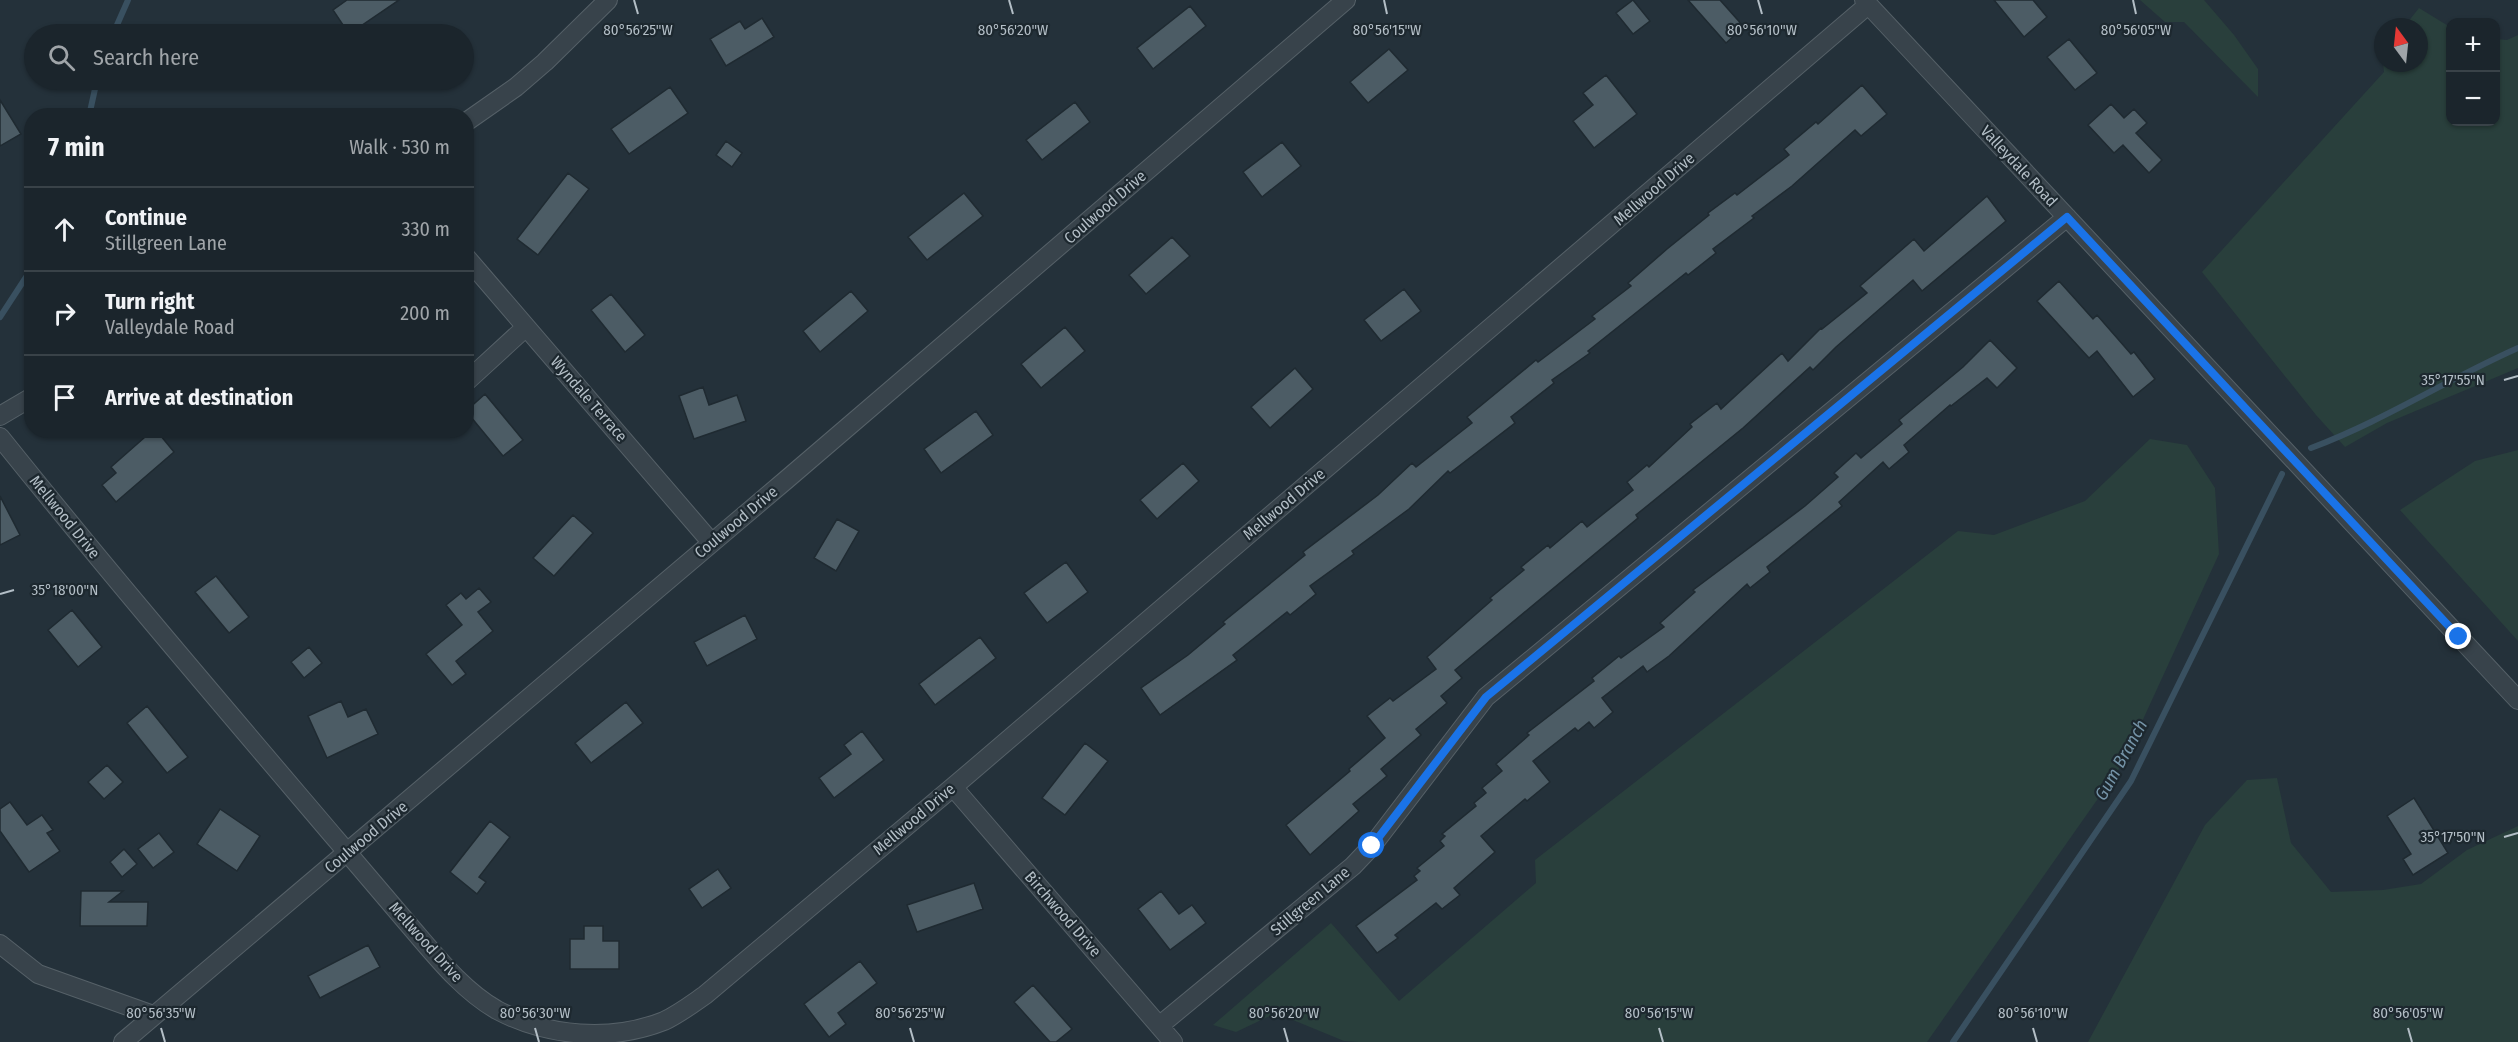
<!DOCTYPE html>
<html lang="en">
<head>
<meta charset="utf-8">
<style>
  :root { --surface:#1b252c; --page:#242d34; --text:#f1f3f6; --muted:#a0a5a9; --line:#394248 }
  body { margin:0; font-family:"Fira Sans Condensed",sans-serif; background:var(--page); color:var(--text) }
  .controls { position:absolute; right:18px; top:18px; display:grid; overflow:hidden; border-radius:12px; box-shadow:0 2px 4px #0004 }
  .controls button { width:54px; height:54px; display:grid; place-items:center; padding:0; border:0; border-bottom:2px solid var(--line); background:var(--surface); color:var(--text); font:30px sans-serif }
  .compass { position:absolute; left:2374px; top:18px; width:54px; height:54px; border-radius:50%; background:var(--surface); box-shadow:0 2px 4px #0004; rotate:345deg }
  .stop { position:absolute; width:18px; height:18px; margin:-14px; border:4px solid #1a73e8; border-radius:50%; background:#fff }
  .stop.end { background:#1a73e8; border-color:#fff; box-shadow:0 2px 6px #0008 }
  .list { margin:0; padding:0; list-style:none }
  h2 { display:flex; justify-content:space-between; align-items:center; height:78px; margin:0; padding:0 24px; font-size:26px }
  h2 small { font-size:20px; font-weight:400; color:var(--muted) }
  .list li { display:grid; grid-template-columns:39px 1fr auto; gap:18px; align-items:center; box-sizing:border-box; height:84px; padding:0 24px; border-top:2px solid var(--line) }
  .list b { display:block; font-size:22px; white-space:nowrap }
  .list p { margin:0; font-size:20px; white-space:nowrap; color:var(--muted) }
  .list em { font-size:20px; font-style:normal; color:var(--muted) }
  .icon { flex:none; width:33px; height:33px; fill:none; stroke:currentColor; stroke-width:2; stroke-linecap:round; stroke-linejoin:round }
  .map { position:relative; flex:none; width:2518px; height:1042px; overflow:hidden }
  .search { position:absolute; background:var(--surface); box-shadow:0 2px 4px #0004; left:24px; top:24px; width:450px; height:66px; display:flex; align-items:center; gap:15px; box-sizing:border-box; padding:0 21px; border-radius:33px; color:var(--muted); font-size:22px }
  .panel { position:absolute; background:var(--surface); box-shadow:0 2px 4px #0004; left:24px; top:108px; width:450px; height:330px; border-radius:24px }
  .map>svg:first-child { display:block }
  .green { fill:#293f3c }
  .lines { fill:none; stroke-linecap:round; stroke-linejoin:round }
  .stream { stroke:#395060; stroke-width:6 }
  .building { fill:#4c5c65; stroke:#1f2a31; stroke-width:1.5 }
  .minor-casing { stroke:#566168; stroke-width:20 }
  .minor { stroke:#38434b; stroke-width:18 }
  .route { stroke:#1a73e8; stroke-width:8 }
  .ticks { fill:none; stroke:#b3bec6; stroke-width:2 }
  .labels { text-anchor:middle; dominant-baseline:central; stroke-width:4.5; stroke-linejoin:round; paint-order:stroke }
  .street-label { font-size:16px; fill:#b3bec6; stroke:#1d282f }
  .water-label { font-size:18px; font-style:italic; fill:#7594a8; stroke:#1d282f }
  .ticks-label { font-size:15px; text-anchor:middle; fill:#b3bec6; stroke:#1d282f; stroke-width:4.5; stroke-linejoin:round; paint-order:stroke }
</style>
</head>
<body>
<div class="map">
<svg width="2518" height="1042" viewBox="0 0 2518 1042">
  <rect width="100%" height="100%" fill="#24313a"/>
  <!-- green -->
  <path class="green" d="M2140 0H2204L2234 35 2258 69V97L2184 22H2165Z
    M2419 8 2450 27V122H2496V39L2507 40 2518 35V368L2387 423 2345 447 2316 415 2202 272 2384 72 2382 55 2383 53V63H2419V27H2404Z
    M2150 439 2187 445 2215 488 2219 554 2123 763 1927 1042H1358L1344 1041 1276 1013 1236 1032 1213 1025 1331 923 1399 1001 1536 883 1535 860 1958 531 1994 535 2085 501Z
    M2518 450V641L2400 510 2475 461Z
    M2277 778 2291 843 2331 892 2383 890 2421 884 2467 850 2518 826V1042H2088L2205 825 2247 780Z"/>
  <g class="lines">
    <!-- stream -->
    <path class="stream" d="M113 34 128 0
      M89 116 97 80
      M0 317 32 268
      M2311 448C2383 421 2448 379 2518 348
      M1953 1042 2131 781 2282 474"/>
  </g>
  <!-- building -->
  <path class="building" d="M347 0H399L349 34 333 10Z
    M1633 0 1650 21 1633 34 1616 13Z
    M1688 0H1720L1744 27 1726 43Z
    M1994 0H2033L2047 17 2024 37Z
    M1190 6 1206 26 1153 69 1137 48Z
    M762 18 774 37 726 66 710 39 740 21 745 29Z
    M2069 39 2097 73 2075 90 2047 57Z
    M1389 49 1408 70 1368 103 1350 82Z
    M1606 75 1637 114 1594 148 1573 121 1593 105 1583 93Z
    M1862 85 1887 114 1861 136 1855 130 1792 186 1752 216 1754 218 1713 249 1716 253 1688 275 1686 273 1588 351 1590 353 1552 380 1554 383 1511 417 1515 423 1450 473 1448 471 1409 509 1352 551 1354 554 1310 586 1316 594 1290 615 1287 612 1233 655 1237 660 1160 715 1141 688 1188 655 1225 624 1223 622 1305 555 1303 552 1378 495 1412 463 1416 467 1472 423 1467 417 1536 360 1538 362 1595 319 1592 316 1631 286 1628 283 1667 249 1709 215 1708 213 1735 193 1737 195 1789 155 1784 149 1816 122 1818 124Z
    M670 87 688 113 629 154 611 129Z
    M0 100 21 134 0 146Z
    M1075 102 1090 122 1042 160 1026 140Z
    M2111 104 2124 118 2134 109 2147 123 2136 133 2162 160 2149 173 2123 145 2114 153 2088 125Z
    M726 141 742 153 732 167 716 155Z
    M1282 142 1301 166 1262 197 1243 172Z
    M568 173 589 189 538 255 517 239Z
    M964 193 983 216 927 260 908 237Z
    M1987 196 2006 221 1922 291 1913 280 1836 347 1813 370 1810 367 1743 428 1636 515 1638 518 1455 670 1462 678 1441 696 1447 703 1416 729 1421 735 1381 769 1387 776 1353 804 1359 811 1310 855 1286 825 1350 771 1349 769 1385 738 1367 716 1390 698 1393 701 1436 669 1427 657 1492 600 1490 598 1524 570 1521 567 1548 545 1550 548 1582 521 1587 527 1633 490 1627 482 1647 465 1649 467 1692 427 1690 424 1717 403 1721 409 1782 353 1788 361 1821 328 1822 329 1867 293 1860 286 1914 239 1924 251Z
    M1172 237 1190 256 1146 294 1129 275Z
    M2059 281 2093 319 2097 315 2131 354 2134 352 2155 379 2133 397 2097 351 2089 358 2037 301Z
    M1404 289 1421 311 1381 341 1364 320Z
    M851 291 868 311 820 352 803 331Z
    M611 294 645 335 625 352 591 310Z
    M1065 327 1085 351 1041 388 1021 364Z
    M1990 340 2017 368 1997 388 1987 378 1951 406 1950 405 1904 445 1909 452 1889 469 1883 462 1839 502 1842 506 1767 567 1770 572 1750 588 1747 584 1669 656 1647 672 1643 666 1602 698 1613 712 1594 728 1589 722 1578 731 1575 728 1533 761 1550 782 1527 801 1525 799 1481 836 1495 852 1454 888 1460 895 1442 909 1436 903 1395 935 1398 938 1377 953 1356 926 1417 880 1414 876 1420 871 1417 868 1444 846 1440 841 1445 836 1442 834 1476 806 1474 803 1486 793 1482 788 1502 771 1496 764 1529 735 1527 733 1594 681 1592 678 1619 656 1621 658 1664 627 1660 623 1695 592 1693 590 1805 506 1838 477 1834 473 1856 453 1861 458 1902 424 1899 420 1963 367Z
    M1295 368 1313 389 1270 428 1251 407Z
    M703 387 709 405 737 395 746 421 694 439 679 396Z
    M485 394 523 440 503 456 466 411Z
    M976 411 993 435 941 473 924 449Z
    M153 430H156L174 452 116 502 102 485 116 473 111 467Z
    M1183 463 1199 481 1157 519 1140 500Z
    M0 496 20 535 0 545Z
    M573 515 593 533 554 576 533 558Z
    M837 519 859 531 836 571 814 558Z
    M1066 562 1088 592 1047 623 1024 593Z
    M216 576 249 617 229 633 195 592Z
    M479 588 491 602 478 612 493 631 456 661 466 674 452 685 426 654 462 625 446 605 461 593 466 599Z
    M72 610 102 647 78 667 48 630Z
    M745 615 757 639 707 666 694 642Z
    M980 637 996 658 935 705 919 684Z
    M309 647 322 663 304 678 291 662Z
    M341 701 348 717 366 709 378 734 327 758 308 716Z
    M626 702 643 723 591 763 575 743Z
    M147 706 188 757 167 773 127 723Z
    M862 731 884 760 834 798 819 778 851 754 844 745Z
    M1085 743 1108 761 1065 815 1042 798Z
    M107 765 123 782 104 799 88 782Z
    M2414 798 2448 853 2413 875 2403 859 2411 854 2387 816Z
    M10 802 27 825 42 815 53 830 47 833 60 851 29 872 0 831V809Z
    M220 809 260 836 237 871 197 844Z
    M490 821 510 837 479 877 486 882 477 894 450 872Z
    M159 833 174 852 153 868 138 849Z
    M124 849 137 864 122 877 110 862Z
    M718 869 731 888 702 908 689 889Z
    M974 883 983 909 917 932 907 905Z
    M81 891H123L109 902H148L147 926H80Z
    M1161 891 1179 914 1192 905 1206 923 1170 950 1138 909Z
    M584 926H603V941H619V969H570V939H584Z
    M368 945 380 967 320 998 308 976Z
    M860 961 877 983 838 1013 846 1024 829 1037 804 1004Z
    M1033 985 1072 1029 1056 1042H1050L1014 1002Z"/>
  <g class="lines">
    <!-- minor casing -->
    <g class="minor-casing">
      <path id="minor" d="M1864 0 2518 700
        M466 122 516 87 545 62 608 0
        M466 257 711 542
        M466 382 526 327
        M0 416 32 397
        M0 437C109 573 222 705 335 838 360 867 384 896 409 925 435 955 462 990 497 1010 548 1037 611 1042 664 1021 679 1014 692 1004 705 995L953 787 1868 5
        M953 787 1173 1042
        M0 944 38 974 153 1015
        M1159 1026 1353 866 1372 846 1486 697 2067 217
        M123 1042 786 480 1346 0"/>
    </g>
    <!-- minor -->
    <use href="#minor" class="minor"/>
  </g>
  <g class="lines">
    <!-- route -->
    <path class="route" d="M1372 846 1486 697 2067 217 2459 637"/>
  </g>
  <!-- ticks -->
  <path class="ticks" d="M634 0 638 14M1009 0 1013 14M1384 0 1387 14M1758 0 1762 14M2133 0 2136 14M2504 380 2518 376M0 594 14 590M2504 837 2518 833M161 1028 165 1042M535 1028 539 1042M910 1028 914 1042M1284 1028 1288 1042M1659 1028 1663 1042M2033 1028 2037 1042M2408 1028 2412 1042"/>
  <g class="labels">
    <!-- street labels -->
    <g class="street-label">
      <text transform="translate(2019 166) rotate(47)">Valleydale Road</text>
      <text transform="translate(1654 189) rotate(-41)">Mellwood Drive</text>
      <text transform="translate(1105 207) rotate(-41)">Coulwood Drive</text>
      <text transform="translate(589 399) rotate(49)">Wyndale Terrace</text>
      <text transform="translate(1284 504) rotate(-40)">Mellwood Drive</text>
      <text transform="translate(65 517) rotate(51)">Mellwood Drive</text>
      <text transform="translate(736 522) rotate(-40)">Coulwood Drive</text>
      <text transform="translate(914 819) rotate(-40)">Mellwood Drive</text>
      <text transform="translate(366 837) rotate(-40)">Coulwood Drive</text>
      <text transform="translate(1310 901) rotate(-40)">Stillgreen Lane</text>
      <text transform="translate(1063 914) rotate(49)">Birchwood Drive</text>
      <text transform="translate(426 942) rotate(48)">Mellwood Drive</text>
    </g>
    <!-- water labels -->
    <g class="water-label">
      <text transform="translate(2121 760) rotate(-61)">Gum Branch</text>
    </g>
  </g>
  <g class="ticks-label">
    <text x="638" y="35">80°56'25"W</text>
    <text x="1013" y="35">80°56'20"W</text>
    <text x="1387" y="35">80°56'15"W</text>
    <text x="1762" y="35">80°56'10"W</text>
    <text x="2136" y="35">80°56'05"W</text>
    <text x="2453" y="385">35°17'55"N</text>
    <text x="65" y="595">35°18'00"N</text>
    <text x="2453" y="842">35°17'50"N</text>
    <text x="161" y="1018">80°56'35"W</text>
    <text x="535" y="1018">80°56'30"W</text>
    <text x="910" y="1018">80°56'25"W</text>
    <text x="1284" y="1018">80°56'20"W</text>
    <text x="1659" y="1018">80°56'15"W</text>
    <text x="2033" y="1018">80°56'10"W</text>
    <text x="2408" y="1018">80°56'05"W</text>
  </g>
</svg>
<div class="controls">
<button>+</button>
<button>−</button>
</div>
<svg class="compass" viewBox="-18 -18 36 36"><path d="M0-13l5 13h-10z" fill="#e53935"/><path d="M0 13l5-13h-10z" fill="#a0a5a9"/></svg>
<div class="stop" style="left:1372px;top:846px"></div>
<div class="stop end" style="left:2459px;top:637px"></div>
<div class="search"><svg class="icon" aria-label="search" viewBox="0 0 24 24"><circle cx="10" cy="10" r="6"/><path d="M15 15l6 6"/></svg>Search here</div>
<section class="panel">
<h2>7 min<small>Walk · 530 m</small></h2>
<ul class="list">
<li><svg class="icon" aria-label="ahead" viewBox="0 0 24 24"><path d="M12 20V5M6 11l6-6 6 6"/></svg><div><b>Continue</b><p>Stillgreen Lane</p></div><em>330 m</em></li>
<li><svg class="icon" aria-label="right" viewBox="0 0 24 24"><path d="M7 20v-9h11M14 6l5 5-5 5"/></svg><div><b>Turn right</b><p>Valleydale Road</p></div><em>200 m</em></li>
<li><svg class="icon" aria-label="arrive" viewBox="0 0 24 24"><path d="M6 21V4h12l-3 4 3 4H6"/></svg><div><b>Arrive at destination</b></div></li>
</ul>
</section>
</div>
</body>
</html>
